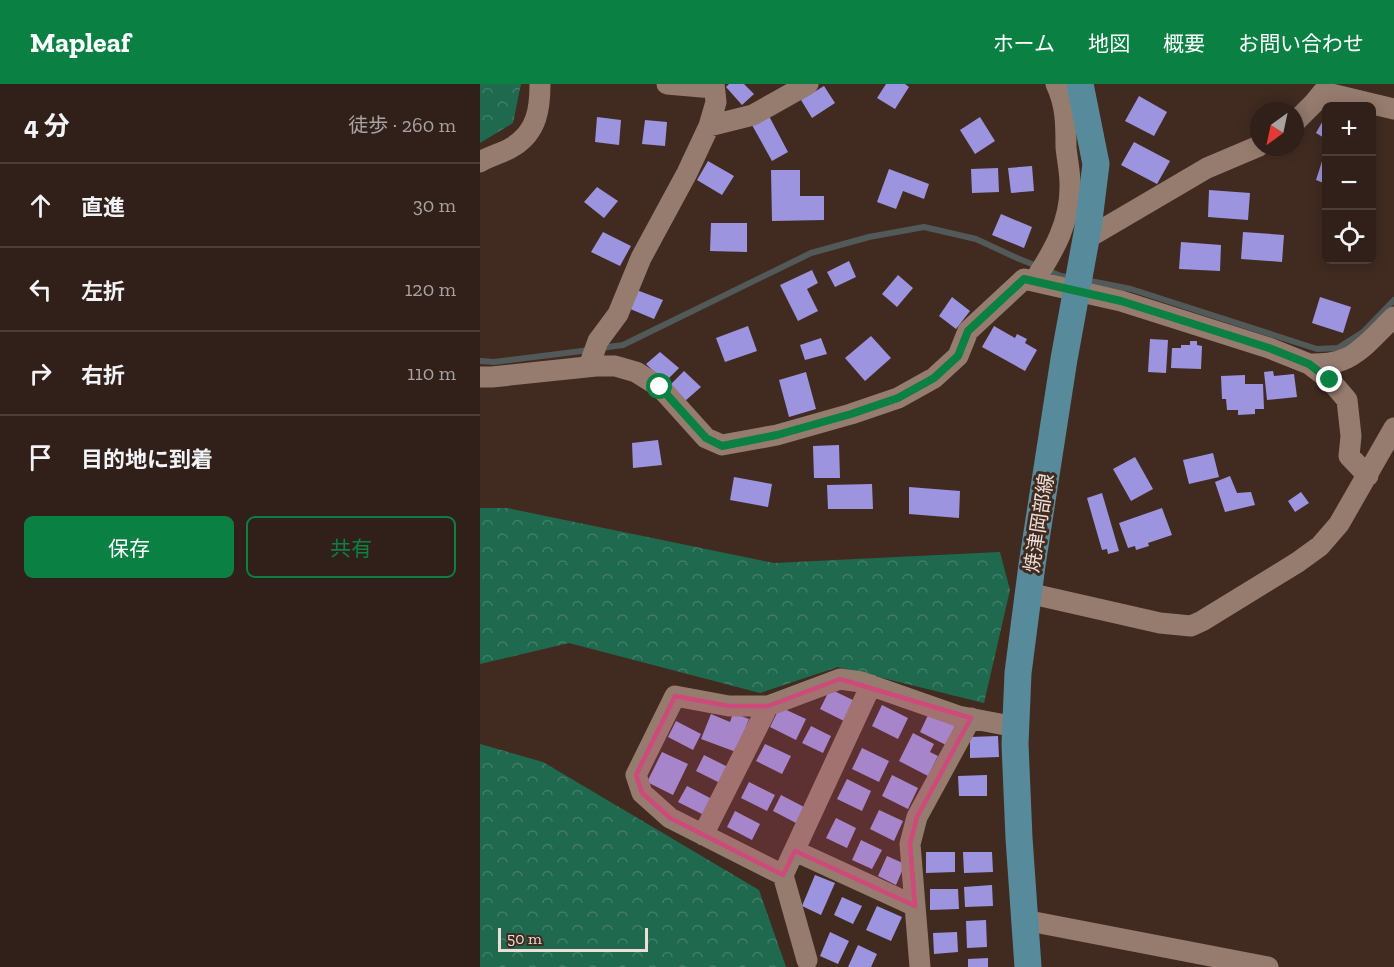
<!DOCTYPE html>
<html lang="ja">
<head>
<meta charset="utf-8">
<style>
  :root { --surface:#312019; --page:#3d2d26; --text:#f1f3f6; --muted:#a8a3a2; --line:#4c3e38; --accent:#0b8043 }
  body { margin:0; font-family:"Zilla Slab","Noto Sans JP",serif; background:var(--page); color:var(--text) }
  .controls { position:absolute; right:18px; top:18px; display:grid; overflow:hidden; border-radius:9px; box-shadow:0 3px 15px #0003 }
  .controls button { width:54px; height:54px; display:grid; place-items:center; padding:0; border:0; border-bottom:2px solid var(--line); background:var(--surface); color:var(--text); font:30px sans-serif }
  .compass { position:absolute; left:770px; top:18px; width:54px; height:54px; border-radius:50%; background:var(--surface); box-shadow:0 3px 15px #0003; rotate:213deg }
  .scale { position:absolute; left:18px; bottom:15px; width:150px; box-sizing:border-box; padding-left:6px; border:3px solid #eddfd8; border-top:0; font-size:16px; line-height:21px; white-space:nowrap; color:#eddfd8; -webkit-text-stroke:4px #412b21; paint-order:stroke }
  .stop { position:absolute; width:18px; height:18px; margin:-14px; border:4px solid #0b8043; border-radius:50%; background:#fff }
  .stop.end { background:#0b8043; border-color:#fff; box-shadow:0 2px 6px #0008 }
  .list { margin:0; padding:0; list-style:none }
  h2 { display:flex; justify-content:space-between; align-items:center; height:78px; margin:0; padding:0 24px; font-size:26px }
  h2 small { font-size:20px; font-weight:400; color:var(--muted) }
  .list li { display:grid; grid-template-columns:39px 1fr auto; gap:18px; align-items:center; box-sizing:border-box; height:84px; padding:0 24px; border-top:2px solid var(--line) }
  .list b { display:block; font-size:22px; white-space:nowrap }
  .list em { font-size:20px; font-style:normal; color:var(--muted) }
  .actions { display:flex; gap:12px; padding:18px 24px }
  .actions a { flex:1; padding:14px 0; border:2px solid var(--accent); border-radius:9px; text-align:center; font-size:21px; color:var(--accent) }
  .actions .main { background:var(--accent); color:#fff }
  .icon { flex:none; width:33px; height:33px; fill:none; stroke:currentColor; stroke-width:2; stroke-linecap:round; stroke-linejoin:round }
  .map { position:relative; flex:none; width:914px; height:883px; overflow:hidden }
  header { display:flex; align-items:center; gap:36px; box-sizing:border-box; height:84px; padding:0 30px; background:var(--accent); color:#fff }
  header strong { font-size:28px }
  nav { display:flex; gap:33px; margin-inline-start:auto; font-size:21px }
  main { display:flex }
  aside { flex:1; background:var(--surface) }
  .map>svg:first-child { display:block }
  .forest { fill:url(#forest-crowns) }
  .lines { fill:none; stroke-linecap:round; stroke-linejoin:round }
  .stream { stroke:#525959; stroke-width:6 }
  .building { fill:#9d94df }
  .minor { stroke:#967c6f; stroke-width:21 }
  .major { stroke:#578b9b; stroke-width:27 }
  .route { stroke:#0b8043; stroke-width:8 }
  .marked { fill:#cd4a7a; fill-opacity:0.2; stroke:#cd4a7a; stroke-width:4.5; stroke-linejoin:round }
  .labels { text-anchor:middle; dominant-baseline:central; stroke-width:6; stroke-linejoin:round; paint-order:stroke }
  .street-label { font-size:20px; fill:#eddfd8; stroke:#412b21 }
</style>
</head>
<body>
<header>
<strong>Mapleaf</strong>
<nav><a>ホーム</a><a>地図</a><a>概要</a><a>お問い合わせ</a></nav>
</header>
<main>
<aside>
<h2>4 分<small>徒歩 · 260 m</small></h2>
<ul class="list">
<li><svg class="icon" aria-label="ahead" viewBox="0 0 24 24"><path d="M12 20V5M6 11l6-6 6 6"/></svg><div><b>直進</b></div><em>30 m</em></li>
<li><svg class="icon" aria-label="left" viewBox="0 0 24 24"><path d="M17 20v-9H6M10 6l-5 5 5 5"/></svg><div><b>左折</b></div><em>120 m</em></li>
<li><svg class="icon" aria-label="right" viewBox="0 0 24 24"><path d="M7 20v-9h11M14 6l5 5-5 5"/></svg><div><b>右折</b></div><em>110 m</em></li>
<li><svg class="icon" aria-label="arrive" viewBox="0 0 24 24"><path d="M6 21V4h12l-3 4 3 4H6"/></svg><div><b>目的地に到着</b></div></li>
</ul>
<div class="actions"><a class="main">保存</a><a>共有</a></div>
</aside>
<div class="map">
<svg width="914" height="883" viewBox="0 0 914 883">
  <defs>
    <pattern id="forest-crowns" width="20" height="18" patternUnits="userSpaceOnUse" patternTransform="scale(1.5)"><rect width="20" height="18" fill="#1f694e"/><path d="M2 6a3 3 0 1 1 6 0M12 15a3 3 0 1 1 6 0" fill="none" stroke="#407e67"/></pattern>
  </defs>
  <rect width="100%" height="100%" fill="#412b21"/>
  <!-- forest -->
  <path class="forest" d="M0 0H41L33 39 0 59Z
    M0 424H27L294 479 520 468 530 506 504 619 358 583 280 609 89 559 0 580Z
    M0 660 63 678 279 806 306 883H0Z"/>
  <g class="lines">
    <!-- stream -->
    <path class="stream" d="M605 196 651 205 837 265 858 264 883 248 914 216
      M120 264 143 261 331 169 389 153 444 143 496 155 537 174 581 192 592 194
      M0 277 14 278 110 266"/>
  </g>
  <!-- building -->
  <path class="building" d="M249 0H264L274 10 262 21 246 3Z
    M406 0H425L429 3 415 25 397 14Z
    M344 2 355 19 332 34 321 16Z
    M659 12 687 28 674 52 645 37Z
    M846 31V55L836 49Z
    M289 32 308 68 292 77 272 41Z
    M117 33 141 36 139 61 115 58Z
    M500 33 515 57 495 70 480 46Z
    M165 36 187 38 185 62 162 60Z
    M654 58 690 77 677 100 641 81Z
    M844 71 846 72V100L836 96Z
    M228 77 254 92 242 111 217 96Z
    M552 82 554 107 531 109 528 84Z
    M518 84 519 108 492 109 491 85Z
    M409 85 449 100 444 115 423 107 416 125 397 118Z
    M291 86H320V112H344V136L292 137Z
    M117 103 138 117 124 134 104 118Z
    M729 106 770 109 768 136 728 133Z
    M521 130 552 143 544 164 512 151Z
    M231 139H267V168L230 167Z
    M123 148 151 162 140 182 111 168Z
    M763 148 804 151 802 178 761 175Z
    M701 158 741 161 740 187 699 185Z
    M369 177 376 193 355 203 347 188Z
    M332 186 338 199 327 205 338 227 318 237 300 201Z
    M418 191 433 204 417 223 402 210Z
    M154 205 183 216 174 235 148 224Z
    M472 213 490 227 476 245 459 232Z
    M840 213 871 223 863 249 832 239Z
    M268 242 277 267 245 278 236 254Z
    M514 242 535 254 537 250 547 255 545 259 557 266 545 287 502 263Z
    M391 252 411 274 385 297 365 274Z
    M341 254 347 270 325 276 320 261Z
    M670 255 688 256 686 289 668 288Z
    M710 257H717V261L722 262 721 285 691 284 692 264H701V261H710Z
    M180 268 199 284 185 298 166 280Z
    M204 287 221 303 205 317 189 302Z
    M793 287 794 292 814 290 817 313 787 316 784 288Z
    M326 288 336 325 309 333 299 296Z
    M765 291V300H783L784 325H775V330L758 331V326H747L746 315H742L741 292Z
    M178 356 182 381 153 384 152 359Z
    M359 361 360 394H334L333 362Z
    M733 369 739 393 709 400 703 376Z
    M655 373 673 405 651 417 633 385Z
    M750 392 757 409 771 408 775 421 745 428 735 398Z
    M254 393 292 400 288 423 250 416Z
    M392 400 393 425H348L347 401Z
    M429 403 480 407 479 434 429 430Z
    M821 408 829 419 815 428 808 417Z
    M622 409 639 467 628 470 627 465 622 466 607 414Z
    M682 424 692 451 668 459 669 462 656 466 655 462 648 464 639 439Z
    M350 605 377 618 366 638 340 625Z
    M402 621 428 634 418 655 392 642Z
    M300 623 326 635 316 656 290 643Z
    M253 629 269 635 256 668 221 655 231 630 250 638Z
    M449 629 475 642 466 661 440 648Z
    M196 637 221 650 213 666 188 653Z
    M331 642 351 652 343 669 322 659Z
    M433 649 454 660 450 668 458 672 448 692 419 677Z
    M518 652 519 673 490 674V653Z
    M285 660 311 672 302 690 276 677Z
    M382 664 409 677 399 698 372 685Z
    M182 668 208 680 193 711 167 698Z
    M224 671 250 684 242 700 216 687Z
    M412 691 438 704 428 725 402 712Z
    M507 691V712H479L478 692Z
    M367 695 391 707 382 727 357 715Z
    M269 698 295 711 287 727 261 714Z
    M207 702 232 715 224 731 198 718Z
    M301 711 326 724 318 740 293 727Z
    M399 726 423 737 414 757 390 745Z
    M255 727 280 740 272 756 247 743Z
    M356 734 376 744 367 764 346 754Z
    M381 756 402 766 392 785 372 776Z
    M446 768H475V788L446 789Z
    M483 768H512L513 788 484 789Z
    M407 772 425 780 416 801 398 792Z
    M335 791 355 799 341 831 322 822Z
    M512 801 513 822 485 823 484 803Z
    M450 805H478L479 825 450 826Z
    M362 813 382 822 373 840 354 831Z
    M397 822 422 833 411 857 386 846Z
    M506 836 507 863 487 864 486 837Z
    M350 848 369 857 358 880 340 872Z
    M477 848 478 868 454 870 453 849Z
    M378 861 397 870 391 883H368Z
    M508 874V883H488V875Z"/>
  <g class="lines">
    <!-- minor -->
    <path class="minor" d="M187 0 233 4
      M815 38 834 19 843 8 914 25
      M229 42 273 31 328 0
      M0 78C11 71 24 69 34 62 57 47 60 25 60 0
      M606 155 727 84 779 62
      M554 197C574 167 591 137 590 100 590 87 587 75 586 63 586 40 586 21 576 0
      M829 280C842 280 855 280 867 274 885 265 900 246 914 233
      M109 282 118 257 138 230 161 174 207 89 229 42 236 18 234 0
      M0 293H12L116 282H135L156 288 180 303 226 354 242 361 297 351 371 330 418 314 454 294 478 272 488 247 544 195 641 217 789 264 829 280 850 296 867 316 871 352 869 372 888 392
      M548 509 680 539 711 542 722 537 818 478 840 462 859 440 914 344
      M223 751 288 622
      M315 767 435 822
      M303 791 391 601
      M544 836 788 883
      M327 876 303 791 190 734 162 709 156 691 195 612 249 622H288L360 595 381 598 478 632 536 643
      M440 883 430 760 437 733 491 634"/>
    <!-- major -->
    <path class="major" d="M548 883 539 754 535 660 538 589 552 481 584 275 608 144 616 80 600 0"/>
  </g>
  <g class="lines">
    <!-- route -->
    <path class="route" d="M180 303 226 354 242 362 297 351 371 330 418 314 454 294 478 272 488 247 544 195 641 217 789 264 829 280 850 296"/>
  </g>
  <!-- marked area -->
  <path class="marked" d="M360 595 491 634 437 733 430 760 435 822 315 767 303 791 190 734 162 709 156 691 195 612 249 622H288Z"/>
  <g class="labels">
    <!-- street labels -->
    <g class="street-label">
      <text transform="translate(559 439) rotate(-81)">焼津岡部線</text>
    </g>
  </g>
</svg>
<div class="controls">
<button>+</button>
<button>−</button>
<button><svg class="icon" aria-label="locate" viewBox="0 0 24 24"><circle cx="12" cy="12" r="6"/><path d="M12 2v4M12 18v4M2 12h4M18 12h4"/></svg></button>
</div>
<svg class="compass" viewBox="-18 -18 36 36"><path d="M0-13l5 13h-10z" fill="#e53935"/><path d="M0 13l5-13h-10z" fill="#a8a3a2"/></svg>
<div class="scale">50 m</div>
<div class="stop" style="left:180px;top:303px"></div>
<div class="stop end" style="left:850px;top:296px"></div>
</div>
</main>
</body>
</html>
